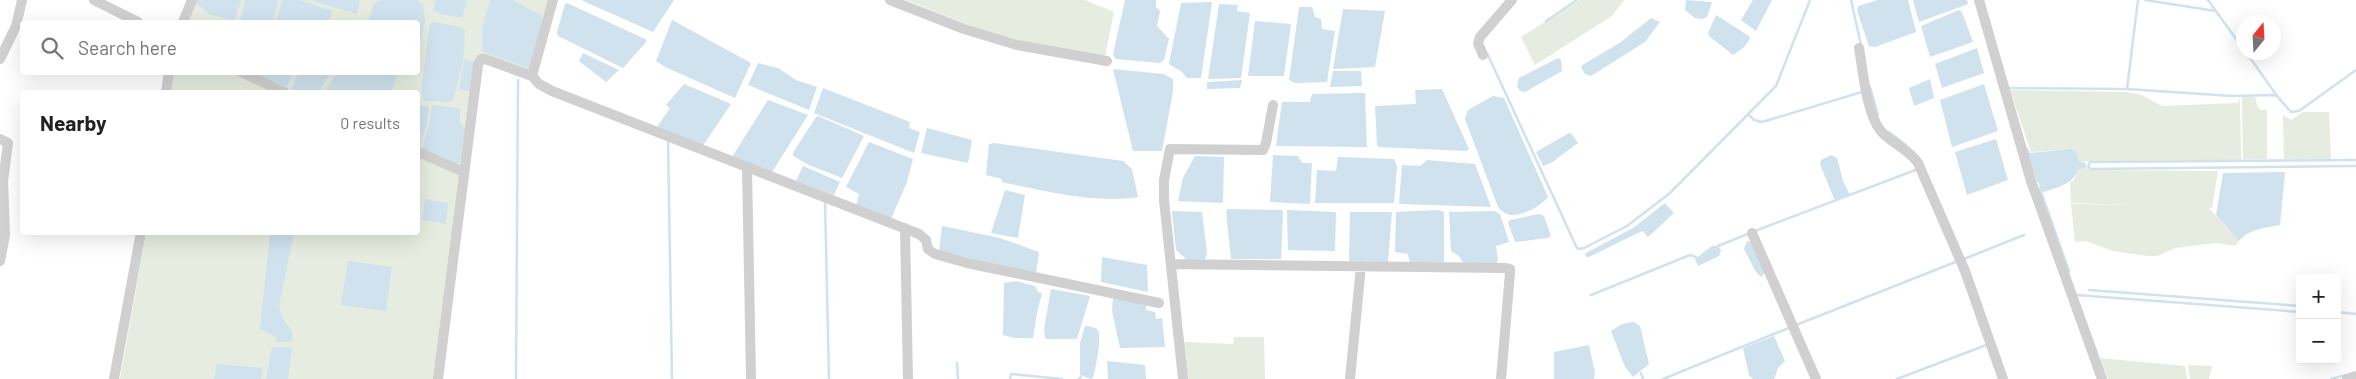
<!DOCTYPE html>
<html lang="en">
<head>
<meta charset="utf-8">
<style>
  :root { --surface:#fff; --page:#f2f2f2; --text:#202124; --muted:#757577; --line:#e0e0e0 }
  body { margin:0; font-family:Barlow,sans-serif; background:var(--page); color:var(--text) }
  .controls { position:absolute; right:15px; bottom:15px; display:grid; overflow:hidden; border-radius:5px; box-shadow:0 5px 20px #0002 }
  .controls button { width:45px; height:45px; display:grid; place-items:center; padding:0; border:0; border-bottom:1px solid var(--line); background:var(--surface); color:var(--text); font:25px sans-serif }
  .compass { position:absolute; left:2236px; top:15px; width:45px; height:45px; border-radius:50%; background:var(--surface); box-shadow:0 5px 20px #0002; rotate:18deg }
  .list { margin:0; padding:0; list-style:none }
  h2 { display:flex; justify-content:space-between; align-items:center; height:65px; margin:0; padding:0 20px; font-size:21px }
  h2 small { font-size:16px; font-weight:400; color:var(--muted) }
  .icon { flex:none; width:28px; height:28px; fill:none; stroke:currentColor; stroke-width:2; stroke-linecap:round; stroke-linejoin:round }
  .map { position:relative; flex:none; width:2356px; height:379px; overflow:hidden }
  .search { position:absolute; background:var(--surface); box-shadow:0 5px 20px #0002; left:20px; top:20px; width:400px; height:55px; display:flex; align-items:center; gap:12px; box-sizing:border-box; padding:0 18px; border-radius:5px; color:var(--muted); font-size:19px }
  .panel { position:absolute; background:var(--surface); box-shadow:0 5px 20px #0002; left:20px; top:90px; width:400px; height:145px; border-radius:5px }
  .map>svg:first-child { display:block }
  .green { fill:#e6ecdf }
  .water { fill:#cfe2ee }
  .lines { fill:none; stroke-linecap:round; stroke-linejoin:round }
  .stream { stroke:#cfe2ee; stroke-width:2.5 }
  .minor { stroke:#d0d0d0; stroke-width:10 }
</style>
</head>
<body>
<div class="map">
<svg width="2356" height="379" viewBox="0 0 2356 379">
  <rect width="100%" height="100%" fill="#fff"/>
  <!-- green -->
  <path class="green" d="M194 0H550L531 74 483 55 476 57 462 163 459 166 418 149V92H289L246 73 418 72V22H185Z
    M906 0H1085L1114 12 1105 56 1028 43 971 26Z
    M1580 0H1624L1612 16 1535 65 1521 37Z
    M174 72 232 73 276 92H171Z
    M2010 90 2127 92 2142 95 2162 106 2238 103 2240 98 2241 160 2091 161 2080 162 2075 150 2070 149 2031 152Z
    M2242 97H2255L2258 107 2261 110H2267V159H2243Z
    M2303 112H2329L2331 159H2284L2283 115 2291 120Z
    M418 155 461 173 435 379H120L146 233 418 232Z
    M2086 168 2090 170 2218 171 2212 208H2209L2239 241 2235 246 2216 243 2176 248 2157 256H2148L2113 251 2086 241 2075 242 2071 204 2135 205 2071 203 2070 182 2074 180 2079 169Z
    M1234 337H1264L1265 379H1187L1183 342 1233 344Z
    M2100 358 2185 366 2187 379H2108Z
    M2188 365 2212 366 2209 379H2190Z"/>
  <!-- water -->
  <path class="water" d="M196 0H241L235 19 232 20 209 14 196 3Z
    M245 0H279L272 22 240 21Z
    M282 0H300L333 11 328 22H276Z
    M310 0H360L357 14Z
    M380 0H417L423 5 425 21 418 50V22H368L374 4Z
    M436 0H467L462 18 441 14 433 10Z
    M490 0H512L541 15 543 20 531 69 482 51V29Z
    M581 0H674L653 32Z
    M1125 0H1156V7L1160 11 1157 26 1169 39 1164 60 1160 63 1116 59 1113 54Z
    M1686 0 1712 2 1707 17 1702 19 1695 18 1685 10Z
    M1753 0H1772L1756 31 1741 20Z
    M1878 0H1908L1916 32 1875 47 1869 46 1857 11 1858 6Z
    M1913 0H1967L1968 4 1919 22Z
    M1212 2 1201 78H1187L1182 72 1169 64 1181 3Z
    M567 3 645 39 647 41 623 68 558 36 557 32 565 4Z
    M1219 4 1238 5 1237 11 1250 13 1241 78 1208 79Z
    M1299 7H1312L1315 17 1321 19 1322 29 1335 31 1327 82 1295 83 1289 80Z
    M1343 9 1385 11 1375 67 1333 69Z
    M1959 10 1962 12 1973 42 1930 57 1921 26Z
    M1716 15 1749 36 1750 39 1744 47 1733 55 1709 36 1708 33Z
    M1651 18 1660 22 1645 42 1591 76 1585 74 1581 67 1584 64 1621 42Z
    M672 20 751 63 735 98 667 68 656 61Z
    M1255 21 1291 24 1284 76H1248Z
    M434 22 459 27 465 30 463 63 453 100 450 102 424 101 421 90 430 24Z
    M1977 48 1984 73 1942 88 1935 64Z
    M583 53 619 70 606 82 579 61Z
    M1558 58 1561 60 1562 71 1525 92 1520 91 1517 86 1519 78Z
    M465 59 474 62 472 89 468 91 459 89Z
    M758 63 778 68 796 80 817 87 809 110 748 85Z
    M1113 69 1164 74 1173 79V91L1162 151H1133Z
    M1333 71H1361L1362 86 1330 87Z
    M252 73H293L287 87Z
    M298 73 299 72 330 73 319 92H298L292 89Z
    M337 73V72L397 73 392 92H325Z
    M1930 79 1934 98 1914 106 1909 88Z
    M1242 80 1240 88 1207 89V82Z
    M684 84 731 104 702 147 657 127 670 108 666 105Z
    M1984 84 1998 131 1952 147 1940 100Z
    M823 88 910 122 909 128 920 132 914 153 814 113Z
    M1442 89 1469 149 1466 151 1379 147 1377 145 1375 106 1416 104 1415 90Z
    M1365 93 1367 147 1276 146 1282 102H1310L1312 94Z
    M1493 96 1504 98 1548 197C1541 206 1524 215 1512 215 1506 215 1502 211 1498 207L1465 119 1468 110Z
    M768 100 808 115 772 172 732 157Z
    M418 105 429 107 427 123 419 148Z
    M432 105 457 108 460 110V123L465 128 460 162 457 163 422 149 429 125Z
    M818 116 864 136 842 178 809 165 793 156V153L816 117Z
    M927 128 972 140 968 163 921 153Z
    M1569 133 1572 134 1578 143 1551 163 1543 166 1536 152Z
    M1996 139 2008 180 1967 195 1955 152Z
    M869 142 913 159 907 182 891 219 856 206 859 194 846 187Z
    M994 143 1123 161 1132 169 1138 197C1096 204 1044 191 1002 182V179L986 175 989 144Z
    M2070 149 2075 150 2080 162 2086 163V168L2079 169C2072 185 2060 186 2044 192L2041 191 2029 153Z
    M1273 155 1298 156 1302 163H1312L1310 204 1270 202Z
    M1831 155 1837 158 1843 181 1850 195 1835 201 1820 164 1821 160Z
    M1195 156 1224 157 1223 203 1178 201 1183 178Z
    M1338 157 1394 159 1397 166 1394 203H1315L1317 170 1336 171Z
    M1427 160 1475 164 1491 207 1399 204 1402 165 1420 166Z
    M803 166 840 182 834 195 796 181Z
    M2285 172 2280 225C2265 228 2249 229 2239 241L2216 215 2223 173Z
    M1005 190 1025 195 1018 238 991 233Z
    M425 199 448 203 446 224 422 220Z
    M1665 203 1674 213 1648 237 1643 231 1640 232 1589 257 1585 256 1586 253 1633 228Z
    M1228 209 1283 210 1281 259H1231L1226 211Z
    M1287 210 1336 212 1335 251 1288 250Z
    M1438 210 1444 212V262L1410 263 1408 254 1395 252 1396 212Z
    M1172 211 1202 212 1207 253 1205 259 1187 260 1176 250Z
    M1494 211 1500 214 1509 242 1496 246 1498 261 1495 264 1463 263 1459 256 1451 251 1449 212Z
    M1350 212H1392L1388 262 1349 261Z
    M1539 214 1544 216 1551 236 1547 238 1515 242 1508 223 1510 220Z
    M942 226 1000 238 1039 252 1036 274 939 251Z
    M270 233H294L279 306 282 317 293 333 291 342H277L276 337 260 329Z
    M1747 241 1751 242 1765 273 1761 277 1756 272 1744 249Z
    M1712 246H1718L1721 250 1719 256 1698 266 1695 259Z
    M1102 257 1147 265 1148 292 1101 282Z
    M348 261 392 267 386 311 341 305Z
    M1016 281 1035 286 1038 292 1042 293 1037 313 1033 338H1015L1003 335 1004 283Z
    M1051 289 1090 296 1077 339H1045L1044 329Z
    M1113 298 1146 305V310L1155 312 1156 319 1162 318 1165 347 1120 348 1112 311Z
    M1634 322 1640 326 1649 364 1633 377 1625 367 1611 331 1622 324Z
    M1085 326C1088 326 1094 327 1097 329 1103 335 1095 370 1093 378L1091 379 1080 375V343Z
    M1774 336 1785 361 1778 368 1774 379H1753L1749 375 1743 348Z
    M1589 345 1595 373 1594 379H1554V352Z
    M272 347 292 348 288 379H266Z
    M1107 361 1145 365 1146 379H1108Z
    M217 364 263 368 261 379H214Z"/>
  <g class="lines">
    <!-- stream -->
    <path class="stream" d="M1851 0 1861 45
      M2145 0 2216 11
      M2208 0 2244 50
      M1546 21 1577 0
      M2246 52 2277 96
      M1487 53 1576 246 1578 249 1584 248 1627 226 1670 193 1776 86 1810 0
      M1870 87 1878 115
      M2007 88 2127 89 2232 96 2272 95 2277 96 2291 112 2299 111 2356 70
      M2127 89 2138 0
      M1748 114 1754 120 1762 122 1862 92
      M1889 132 1906 145
      M668 141 672 379
      M2027 149 2038 181
      M2356 160 2090 162 2088 167 2091 169 2356 166
      M2040 189 2069 271
      M825 202 829 379
      M1755 231 1918 169
      M1718 246 1750 233
      M1964 259 2024 235
      M2089 290 2300 306
      M1591 295 1690 255 1696 257
      M2077 295 2300 312
      M2337 312 2356 314
      M1796 325 1958 261
      M957 363 958 379
      M1641 373 1643 379
      M516 379 518 80
      M1010 379 1011 374 1062 379
      M1079 379 1081 377
      M1663 379 1791 327
      M1897 379 1989 344
      M2331 379 2346 375"/>
    <!-- minor -->
    <path class="minor" d="M94 0 138 22
      M890 0 964 29 1017 45 1107 61
      M1979 0 2031 181 2102 379
      M183 22 192 0
      M1859 48C1863 71 1866 111 1880 130 1890 143 1908 148 1918 163L1965 271 2003 379
      M1483 55 1478 43 1480 37 1512 0
      M0 59 16 26 22 0
      M241 72 284 92
      M532 76 539 84 552 91 919 234 926 240 928 249 935 254 967 263 1159 303
      M166 92 169 72
      M0 139 8 143 3 181 5 235 0 261
      M418 152 464 172
      M747 168 751 379
      M905 228 908 379
      M1752 233 1816 379
      M1171 264 1506 268 1510 269V273L1501 379
      M114 379 141 232
      M438 379 478 65 481 59H485L532 76 553 0
      M1183 379 1164 200V180L1170 149 1263 150 1266 143 1273 105
      M1350 379 1361 266
      M2347 379 2356 376"/>
  </g>
</svg>
<div class="controls">
<button>+</button>
<button>−</button>
</div>
<svg class="compass" viewBox="-18 -18 36 36"><path d="M0-13l5 13h-10z" fill="#e53935"/><path d="M0 13l5-13h-10z" fill="#757577"/></svg>
<div class="search"><svg class="icon" aria-label="search" viewBox="0 0 24 24"><circle cx="10" cy="10" r="6"/><path d="M15 15l6 6"/></svg>Search here</div>
<section class="panel">
<h2>Nearby<small>0 results</small></h2>
<ul class="list">
</ul>
</section>
</div>
</body>
</html>
